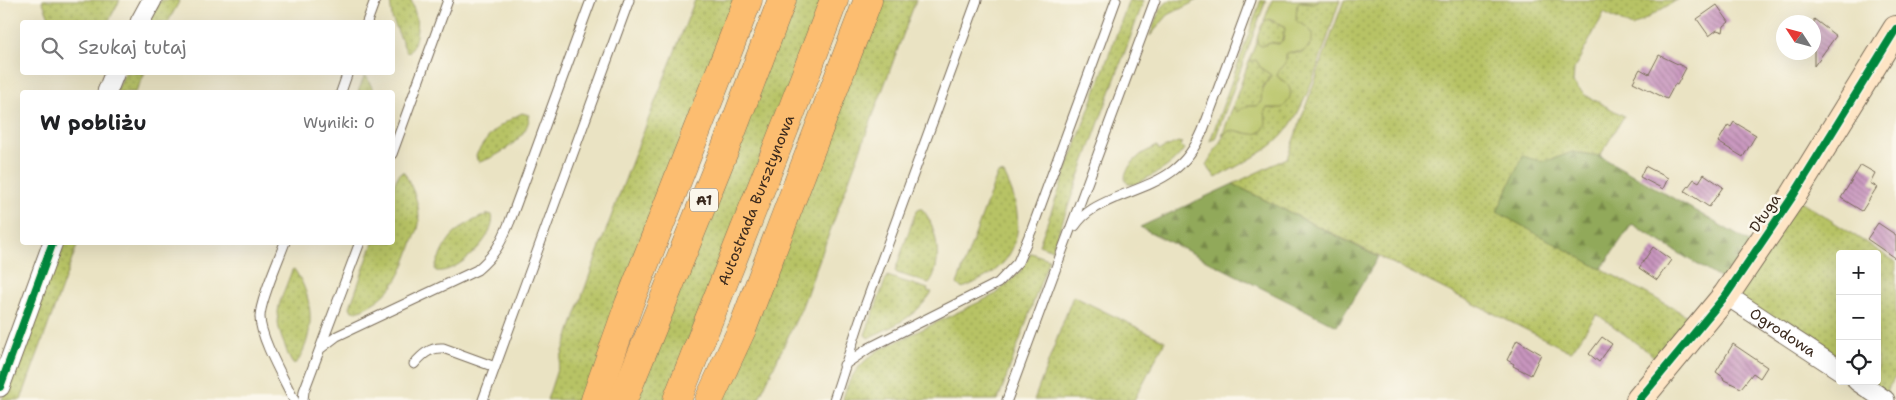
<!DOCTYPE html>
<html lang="pl">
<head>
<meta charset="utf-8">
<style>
  :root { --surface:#fff; --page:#f2f2f2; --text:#202124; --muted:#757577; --line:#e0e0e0 }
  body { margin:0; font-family:"Shantell Sans",sans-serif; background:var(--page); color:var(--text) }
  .controls { position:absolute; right:15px; bottom:15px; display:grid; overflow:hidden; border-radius:5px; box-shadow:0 5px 20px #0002 }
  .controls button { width:45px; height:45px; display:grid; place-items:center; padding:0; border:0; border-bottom:1px solid var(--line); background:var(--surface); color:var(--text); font:25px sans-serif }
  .compass { position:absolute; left:1776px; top:15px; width:45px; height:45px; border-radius:50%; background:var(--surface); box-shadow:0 5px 20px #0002; rotate:306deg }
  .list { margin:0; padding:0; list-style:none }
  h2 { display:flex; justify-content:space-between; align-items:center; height:65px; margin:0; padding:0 20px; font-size:21px }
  h2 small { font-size:16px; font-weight:400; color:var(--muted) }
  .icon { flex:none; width:28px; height:28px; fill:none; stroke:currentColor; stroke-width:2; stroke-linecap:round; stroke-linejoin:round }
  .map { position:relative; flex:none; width:1896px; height:400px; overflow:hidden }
  .search { position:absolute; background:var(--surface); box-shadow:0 5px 20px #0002; left:20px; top:20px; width:375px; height:55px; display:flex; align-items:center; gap:12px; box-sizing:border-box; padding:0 18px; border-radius:5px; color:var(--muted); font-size:19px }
  .panel { position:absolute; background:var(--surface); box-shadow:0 5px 20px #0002; left:20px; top:90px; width:375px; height:155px; border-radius:5px }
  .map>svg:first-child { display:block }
  .grass { fill:url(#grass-dots); stroke:#797642 }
  .forest { fill:url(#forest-firs); stroke:#666a3c }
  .green { fill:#b7c365; stroke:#797642 }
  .building { fill:url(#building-back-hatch) }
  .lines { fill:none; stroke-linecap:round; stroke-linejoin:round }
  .lane-casing { stroke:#786b58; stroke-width:11 }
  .street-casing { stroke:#786b58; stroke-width:21 }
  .secondary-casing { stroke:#786b58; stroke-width:28 }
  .highway-casing { stroke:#786b58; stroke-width:29 }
  .lane { stroke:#fff; stroke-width:9 }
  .street { stroke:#fff; stroke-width:19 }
  .secondary { stroke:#fee5c5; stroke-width:26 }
  .highway { stroke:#fcbd6f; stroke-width:28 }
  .cycleway-casing { stroke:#fbf7ec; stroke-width:11 }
  .cycleway { stroke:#00873e; stroke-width:8 }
  .labels { text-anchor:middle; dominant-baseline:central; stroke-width:5; stroke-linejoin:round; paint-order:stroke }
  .shield { fill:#fbf7ec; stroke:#75685c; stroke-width:1 }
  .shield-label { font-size:14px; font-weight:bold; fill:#3b2a1e }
  .street-label { font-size:15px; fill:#3b2a1e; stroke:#fbf7ec }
</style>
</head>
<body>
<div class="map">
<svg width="1896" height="400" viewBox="0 0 1896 400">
  <defs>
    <pattern id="grass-dots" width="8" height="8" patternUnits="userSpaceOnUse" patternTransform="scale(1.25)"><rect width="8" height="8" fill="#b7c365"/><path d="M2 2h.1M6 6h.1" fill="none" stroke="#969f53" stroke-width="1.8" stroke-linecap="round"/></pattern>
    <pattern id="forest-firs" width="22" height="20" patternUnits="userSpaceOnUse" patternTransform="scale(1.25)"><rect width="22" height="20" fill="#91a95a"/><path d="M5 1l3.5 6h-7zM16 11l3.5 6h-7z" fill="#788a4a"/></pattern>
    <pattern id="building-back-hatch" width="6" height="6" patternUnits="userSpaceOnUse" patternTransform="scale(1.25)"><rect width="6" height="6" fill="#c895be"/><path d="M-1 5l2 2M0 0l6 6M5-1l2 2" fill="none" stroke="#a47a9a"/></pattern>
  </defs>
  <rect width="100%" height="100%" fill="#fbf7ec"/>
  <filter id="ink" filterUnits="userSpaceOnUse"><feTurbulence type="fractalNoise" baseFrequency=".02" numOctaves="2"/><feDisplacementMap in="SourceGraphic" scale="10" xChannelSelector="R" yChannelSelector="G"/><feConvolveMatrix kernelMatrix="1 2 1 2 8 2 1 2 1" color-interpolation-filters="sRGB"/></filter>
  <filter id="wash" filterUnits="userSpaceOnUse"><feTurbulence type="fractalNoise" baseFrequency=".0096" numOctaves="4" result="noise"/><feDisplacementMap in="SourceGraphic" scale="20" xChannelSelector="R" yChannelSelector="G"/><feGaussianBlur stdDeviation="1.12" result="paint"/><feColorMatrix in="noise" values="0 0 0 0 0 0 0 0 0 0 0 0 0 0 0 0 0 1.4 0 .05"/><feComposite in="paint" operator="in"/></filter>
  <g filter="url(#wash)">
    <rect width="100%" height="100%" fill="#eae3c3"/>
    <!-- grass -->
    <path class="grass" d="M42 0H120L108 22H51Z
      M161 0H180L168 22H149Z
      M390 0H411C417 16 421 37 409 52L406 51 392 18Z
      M695 0H738L588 400H547C590 265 643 133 695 0Z
      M793 0H823L665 400H634Z
      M879 0H916L801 309 758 400H717Z
      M1129 0H1144L1052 250 1039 245Z
      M1171 0H1198L1168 15 1150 36C1155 23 1158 6 1171 0Z
      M1261 0H1266L1215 139 1210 141Z
      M1320 0H1340C1326 39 1309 107 1281 137 1266 153 1236 166 1216 178L1206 165 1226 132C1237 126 1246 138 1261 132L1265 110 1267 108 1276 109 1290 90 1287 84 1277 76 1278 72C1282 67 1288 61 1286 54L1290 52 1300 53 1310 46 1305 26 1298 23 1296 20 1297 4 1301 1C1308 3 1314 5 1320 0Z
      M1344 0H1677L1632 27 1604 13 1574 69 1573 83 1585 95 1624 116 1600 156 1572 152 1549 161H1537L1498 212 1702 324 1667 366 1597 314 1571 352 1233 184 1287 158Z
      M1267 19 1281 25 1285 29 1281 43H1271L1261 46 1257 43C1256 37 1261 23 1267 19Z
      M1251 59 1256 60 1261 68 1271 75 1262 88 1261 104 1257 106H1250L1236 112 1233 106 1249 61Z
      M125 73H145L136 92H116Z
      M364 77H367L374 92H358Z
      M522 113 529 115C531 136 497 158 479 162L477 160 476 155C488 134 500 124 522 113Z
      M1178 142 1182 143 1181 146 1184 149C1171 168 1153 175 1133 185 1114 181 1134 159 1142 154 1146 151 1152 149 1157 146L1159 150Z
      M402 172H404C412 187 419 201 419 219 420 227 415 236 412 244 402 272 396 290 370 305 364 308 358 312 352 311L350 307 373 243 392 242C392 225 387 183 402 172Z
      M999 173 1004 174C1024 212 1026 256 982 279 975 282 968 287 961 288L957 284 997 175Z
      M1793 196 1896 262V376L1882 398 1857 381H1877V254H1840V370L1726 295Z
      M919 209H922C937 225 944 265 929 283L897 273 895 271 916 211Z
      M489 214 492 215C498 236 456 275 436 271L435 268C447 236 457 226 489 214Z
      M61 243H78L21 400H2Z
      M1031 253 1049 259 998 400H843C847 378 861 362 879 350L996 294 1020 272Z
      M294 269C311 293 315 322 304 349 301 355 300 362 293 364 289 359 287 352 285 346 270 312 281 302 292 270Z
      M887 276 928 289 927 291 932 292C914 319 896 324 868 338L865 335Z
      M1073 296 1165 341 1134 400H1034Z"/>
    <!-- forest -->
    <path class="forest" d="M1572 152 1600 156 1758 247 1732 286 1632 224 1601 269 1497 212 1523 156C1544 164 1552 160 1572 152Z
      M1233 184 1378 257 1337 326 1140 227Z"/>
    <!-- green -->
    <path class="green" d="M1272 0H1320L1314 3 1301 1 1297 4 1296 20C1299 24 1303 24 1307 27 1317 35 1311 47 1302 52H1290L1286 54V63L1278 72 1277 76C1280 80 1284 80 1287 84 1294 93 1289 102 1282 108H1267L1265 110 1266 123 1263 130C1249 142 1234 121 1222 136L1233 106 1236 112 1247 106H1257L1262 102C1259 89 1266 86 1271 75L1261 68 1256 60 1249 61 1257 40V43L1261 46 1271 43 1279 44 1283 40 1285 29 1283 25 1269 19 1264 21Z"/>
    <g id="blocks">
      <!-- building -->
      <path class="building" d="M1717 5 1729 22 1724 26 1723 32 1717 30 1709 36 1697 19Z
        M1814 19 1836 36 1814 66Z
        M1659 55 1686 68 1677 85 1675 84 1667 99 1633 82 1640 69 1649 74Z
        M1734 122 1756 135 1743 157 1718 142 1728 125 1731 127Z
        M1861 165 1875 173 1870 183 1877 187 1862 211 1841 198Z
        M1645 166 1668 178 1663 189 1640 177Z
        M1704 174 1723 187 1709 207 1685 191 1694 179 1699 182Z
        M1878 223 1896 235V259L1867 239Z
        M1653 247 1671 260 1657 280 1639 268Z
        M1602 337 1612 344 1599 362 1589 354Z
        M1517 340 1541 354 1531 375 1513 366 1514 364 1507 360Z
        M1733 344 1767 367 1760 378 1753 373 1741 388 1724 380 1723 377 1716 372Z"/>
    </g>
  </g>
  <g filter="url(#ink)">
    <use href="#blocks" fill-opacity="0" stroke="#786b58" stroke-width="1"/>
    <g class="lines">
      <!-- lane casing -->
      <g class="lane-casing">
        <path id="lane" d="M367 22 375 0
          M341 92 348 72
          M392 154 448 0
          M1075 226C1085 211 1099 205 1115 198 1157 181 1184 175 1203 130L1251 0
          M285 242C279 259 260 301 260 317 260 338 284 379 294 400
          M320 349 337 336 477 270C495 255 501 243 510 221L591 0
          M414 364C422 355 430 347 443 348L495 367
          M844 365 869 348 998 283 1018 262 1032 229 1116 0
          M303 400 304 391 360 242
          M483 400 629 0
          M834 400 860 320 977 0
          M1007 400 1155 0"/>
      </g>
      <!-- street casing -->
      <g class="street-casing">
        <g id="street">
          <path d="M140 22 152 0"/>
          <path d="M107 92 115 72"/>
          <path id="s1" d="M1726 295 1840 370"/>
          <path d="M1857 381 1885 400"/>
          <path d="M0 387 53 242"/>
        </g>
      </g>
      <!-- secondary casing -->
      <g class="secondary-casing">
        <path id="secondary" d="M1639 400 1726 295 1793 196 1896 29"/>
      </g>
      <!-- highway casing -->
      <g class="highway-casing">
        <g id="highway">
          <path d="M595 400 629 304 748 0"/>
          <path d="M623 400 731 134 782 0"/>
          <path id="s2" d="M677 400 792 110 834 0"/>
          <path d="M709 400 743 327 868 0"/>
        </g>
      </g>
      <!-- lane -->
      <use href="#lane" class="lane"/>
      <!-- street -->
      <use href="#street" class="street"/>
      <!-- secondary -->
      <use href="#secondary" class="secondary"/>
      <!-- highway -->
      <use href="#highway" class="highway"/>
      <!-- cycleway casing -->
      <g class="cycleway-casing">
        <path id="cycleway" d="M0 387 53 242
          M1639 400 1726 295 1793 196 1896 29"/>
      </g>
      <!-- cycleway -->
      <use href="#cycleway" class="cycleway"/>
    </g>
  </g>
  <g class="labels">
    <!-- shield labels -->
    <rect class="shield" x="690" y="188.5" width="28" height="23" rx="4"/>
    <g class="shield-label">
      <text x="704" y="200">A1</text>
    </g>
    <!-- street labels -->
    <g class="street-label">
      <text stroke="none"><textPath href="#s2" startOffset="215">Autostrada Bursztynowa</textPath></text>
      <text transform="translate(1765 213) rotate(-56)">Długa</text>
      <text stroke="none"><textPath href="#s1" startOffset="68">Ogrodowa</textPath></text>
    </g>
  </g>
</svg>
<div class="controls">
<button>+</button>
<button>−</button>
<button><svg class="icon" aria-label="locate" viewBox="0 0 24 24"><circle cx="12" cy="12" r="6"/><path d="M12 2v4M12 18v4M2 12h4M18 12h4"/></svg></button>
</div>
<svg class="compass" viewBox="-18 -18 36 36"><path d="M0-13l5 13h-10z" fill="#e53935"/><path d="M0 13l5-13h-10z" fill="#757577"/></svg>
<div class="search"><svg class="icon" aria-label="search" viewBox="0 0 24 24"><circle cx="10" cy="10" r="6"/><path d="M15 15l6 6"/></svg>Szukaj tutaj</div>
<section class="panel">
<h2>W pobliżu<small>Wyniki: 0</small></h2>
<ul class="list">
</ul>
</section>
</div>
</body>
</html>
